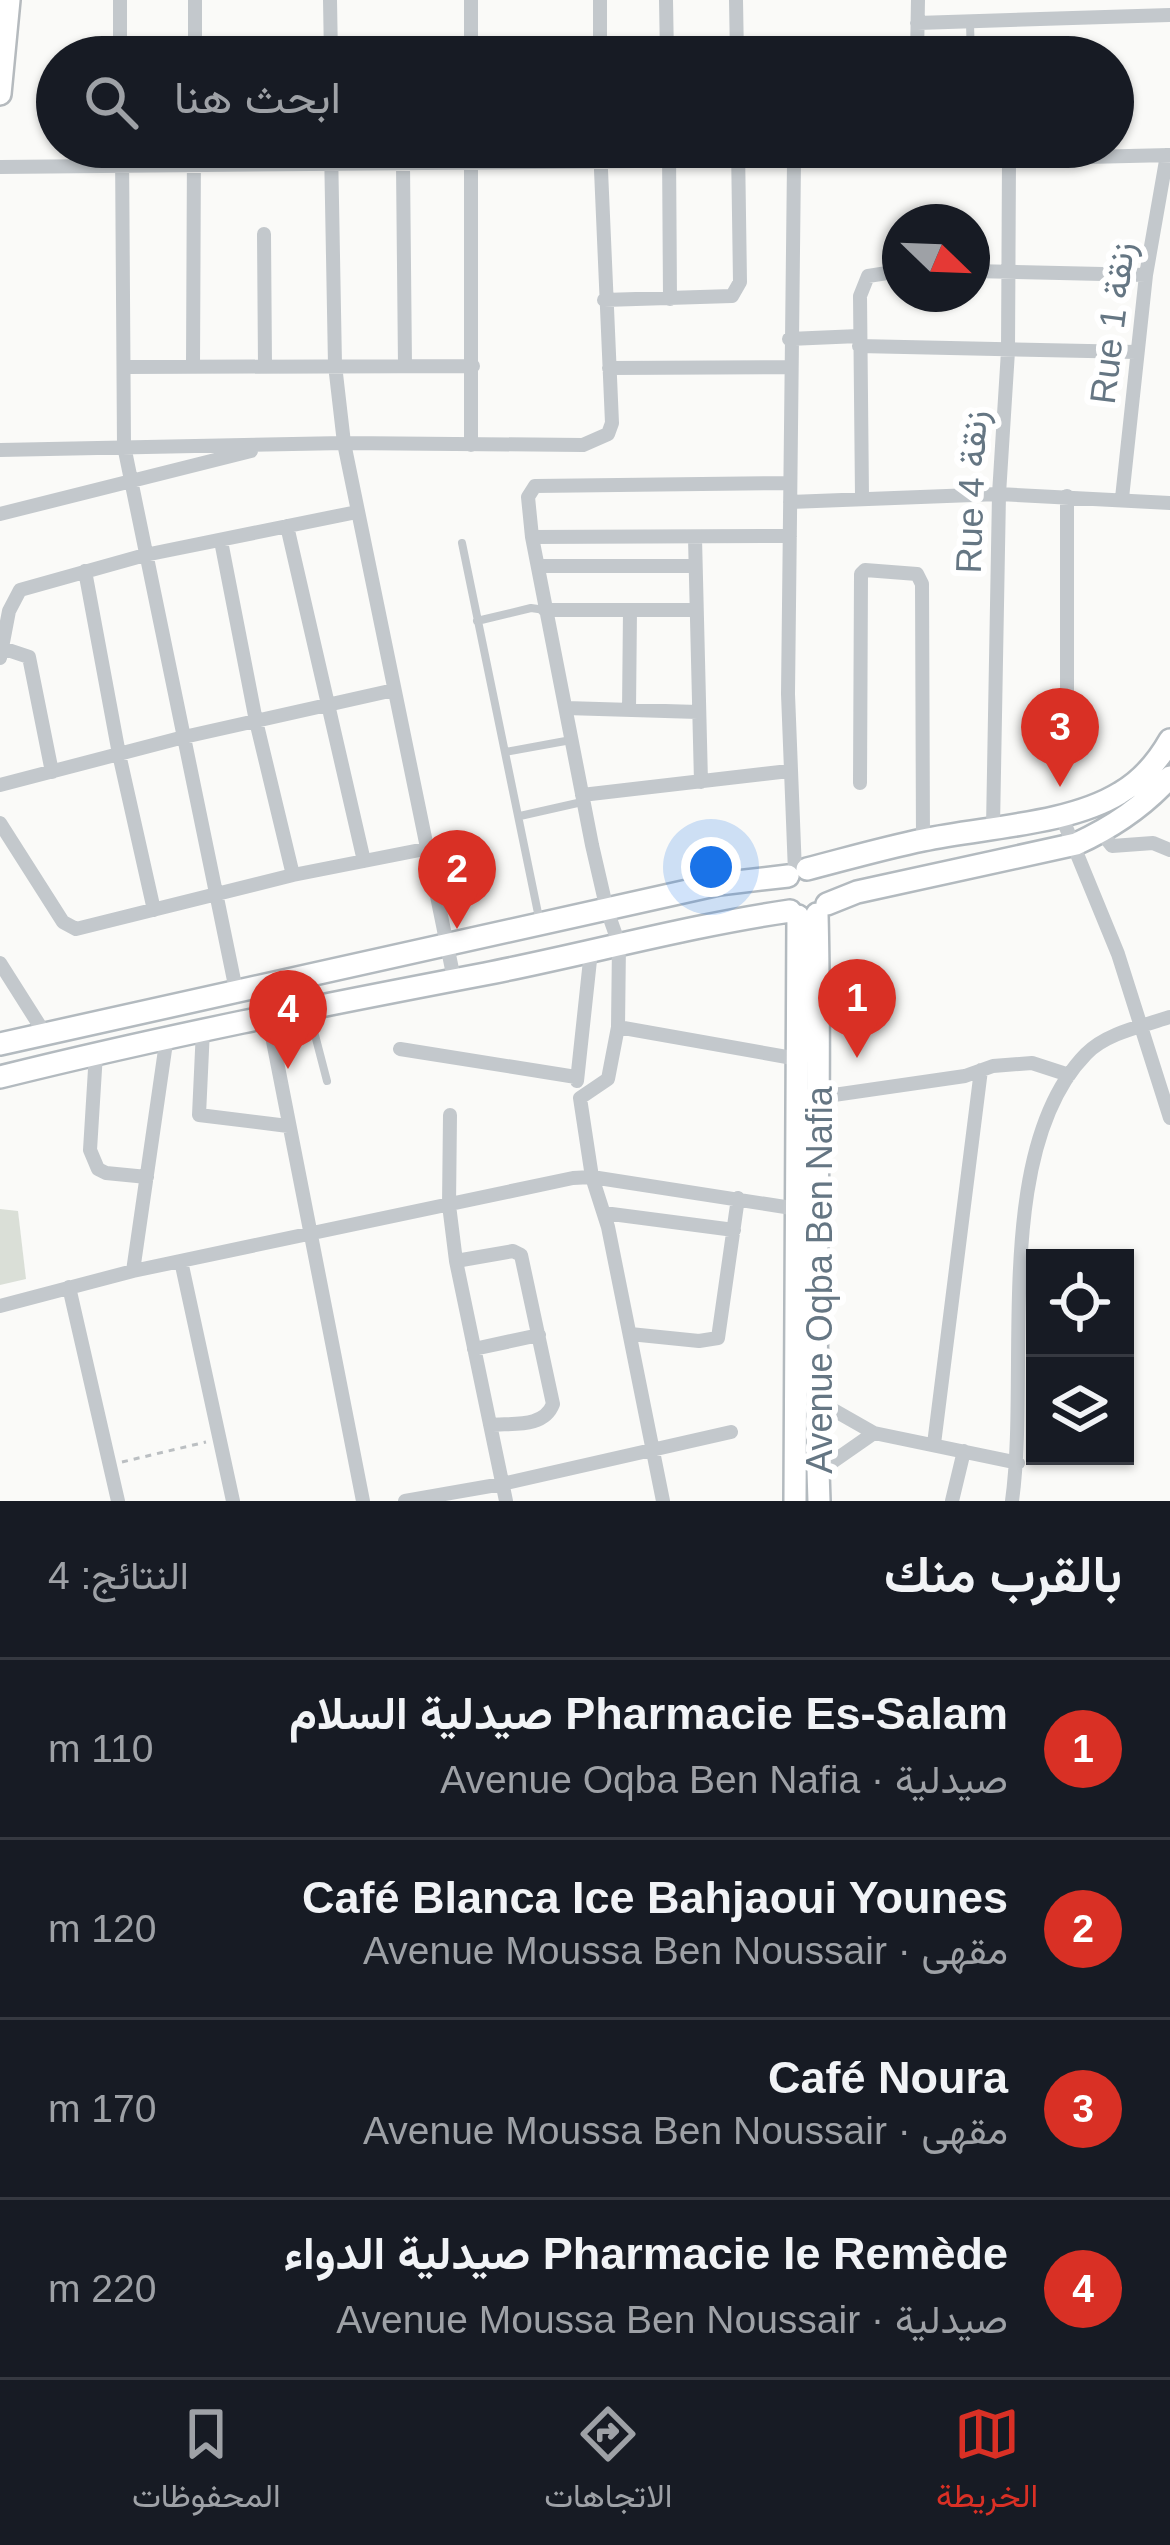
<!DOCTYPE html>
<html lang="ar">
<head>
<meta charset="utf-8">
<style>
  :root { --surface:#171b24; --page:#20242c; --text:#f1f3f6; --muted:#9ea1a6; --line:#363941; --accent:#d93025 }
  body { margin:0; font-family:Arial,Vazirmatn,sans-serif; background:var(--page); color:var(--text); direction:rtl }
  .controls { position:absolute; right:36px; bottom:36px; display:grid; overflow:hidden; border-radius:0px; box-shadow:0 3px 9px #0004 }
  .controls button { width:108px; height:108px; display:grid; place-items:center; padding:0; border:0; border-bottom:3px solid var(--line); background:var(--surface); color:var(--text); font:60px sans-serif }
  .compass { position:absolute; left:882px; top:204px; width:108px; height:108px; border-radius:50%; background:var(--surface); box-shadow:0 3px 9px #0004; rotate:113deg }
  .you { position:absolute; left:711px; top:867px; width:42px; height:42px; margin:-30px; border:9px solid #fff; border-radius:50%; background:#1a73e8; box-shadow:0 0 0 18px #1a73e833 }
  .badge { display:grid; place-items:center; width:78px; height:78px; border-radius:50%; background:var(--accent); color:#fff; font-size:39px; font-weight:700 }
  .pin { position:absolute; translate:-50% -99px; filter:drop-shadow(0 3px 6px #0008) }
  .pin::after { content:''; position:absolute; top:63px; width:42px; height:36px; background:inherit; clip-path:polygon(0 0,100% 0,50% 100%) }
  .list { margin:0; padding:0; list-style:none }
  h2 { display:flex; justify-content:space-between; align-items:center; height:156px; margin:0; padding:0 48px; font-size:51px }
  h2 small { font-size:39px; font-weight:400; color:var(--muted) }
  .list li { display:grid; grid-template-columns:78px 1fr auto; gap:36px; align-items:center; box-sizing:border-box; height:180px; padding:0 48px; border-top:3px solid var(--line) }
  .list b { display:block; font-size:45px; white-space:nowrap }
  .list p { margin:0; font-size:39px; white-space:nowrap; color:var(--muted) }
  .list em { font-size:39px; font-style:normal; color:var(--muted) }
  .icon { flex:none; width:66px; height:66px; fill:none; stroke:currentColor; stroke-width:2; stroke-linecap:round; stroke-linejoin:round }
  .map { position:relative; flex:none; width:1170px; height:1501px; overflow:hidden; direction:ltr }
  .search { position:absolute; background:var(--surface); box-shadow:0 3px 9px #0004; left:36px; right:36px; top:36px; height:132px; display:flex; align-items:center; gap:30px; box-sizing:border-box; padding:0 42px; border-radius:66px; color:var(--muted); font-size:45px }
  .sheet { height:876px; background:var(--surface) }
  nav { display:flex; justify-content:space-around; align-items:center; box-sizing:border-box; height:168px; border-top:3px solid var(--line); background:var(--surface); font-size:33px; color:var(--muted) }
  nav a { display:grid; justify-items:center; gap:6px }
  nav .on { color:var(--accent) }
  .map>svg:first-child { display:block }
  .green { fill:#dadfd7 }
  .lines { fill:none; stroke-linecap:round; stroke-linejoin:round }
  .secondary-casing { stroke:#b3babf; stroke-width:26 }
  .primary-casing { stroke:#b5babe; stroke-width:26 }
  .path { stroke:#bbbfc2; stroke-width:3; stroke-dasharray:6 6; stroke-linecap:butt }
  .lane { stroke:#c3c8cc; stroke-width:8 }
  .street { stroke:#c3c8cc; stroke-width:14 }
  .secondary { stroke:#fff; stroke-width:21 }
  .primary { stroke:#fff; stroke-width:21 }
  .labels { text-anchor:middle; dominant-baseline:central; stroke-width:12; stroke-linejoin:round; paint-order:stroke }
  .street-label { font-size:36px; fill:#657683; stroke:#fff }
</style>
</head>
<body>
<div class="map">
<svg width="1170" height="1501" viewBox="0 0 1170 1501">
  <rect width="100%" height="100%" fill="#fafaf8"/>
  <!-- green -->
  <path class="green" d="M0 1209 18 1211 26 1279 0 1285Z"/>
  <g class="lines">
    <!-- secondary casing -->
    <g class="secondary-casing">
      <path id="secondary" d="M807 869C846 859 884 848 923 840 983 827 1068 825 1120 793 1141 781 1158 761 1170 740
        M827 904 857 892 1076 844C1111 828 1144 806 1170 777
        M817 914C822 1110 812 1305 819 1501
        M0 1044 719 884 788 876
        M0 1077C161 1037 322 1005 485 974 587 954 687 926 790 911
        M795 1501 798 916"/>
    </g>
    <!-- primary casing -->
    <g class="primary-casing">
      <path id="primary" d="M0 94 9 0"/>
    </g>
    <!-- path -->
    <path class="path" d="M122 1462 206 1442"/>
    <!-- lane -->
    <path class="lane" d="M970 24 971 57
      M462 543 539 918
      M477 621 531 608 545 610
      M505 752 571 740
      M520 816 582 802
      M309 1012 327 1081"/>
    <!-- street -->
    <path class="street" d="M120 0V57
      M330 0 331 57
      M471 0V57
      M666 0 667 57
      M736 0 737 57
      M917 23 1170 15
      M195 57V0
      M600 57V0
      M917 57 918 0
      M122 147 124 446 236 990
      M331 147 335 365 344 443 454 979
      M669 147 670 299
      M403 165 405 366
      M0 167 738 160
      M264 234 265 366
      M972 271 1146 275
      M604 300 732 296 740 282 738 147
      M789 339 859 336
      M859 346 1136 352
      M193 366 194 147
      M125 367 473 366
      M609 368 789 367
      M471 445V147
      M0 450 344 443 583 445 608 434 612 423 600 147
      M790 483 535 486 528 497 532 537 592 845 607 910 619 944 618 1027 798 1059
      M862 497 860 296 868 276 900 271
      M1122 498 1146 275 1167 155
      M790 502 999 494 1170 503
      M0 514 251 451
      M287 526 364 861
      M532 537 790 536
      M695 538 701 782
      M221 541 256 721 293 875
      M538 566H694
      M85 571 119 754 154 910
      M545 610H696
      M2 648 29 657 52 772
      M0 658 9 611 20 590 145 555 357 512
      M566 708 698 712
      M629 710 630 610
      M1067 723V496
      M860 783 861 574 865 570 917 574 922 584 923 840
      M0 785 184 737 394 690
      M582 795 789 771
      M1061 815 1118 954 1170 1118
      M0 823 63 922 76 929 293 875 430 848
      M993 827 999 494 1008 351 1009 159
      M1101 832 1112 846 1153 843 1170 850
      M795 872 788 694 794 162 810 155 1009 159 1170 155
      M0 963 45 1034
      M262 985 363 1501
      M618 1027 608 1079 580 1098 592 1177 798 1209
      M203 1029 199 1115 288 1126
      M400 1049 576 1077
      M96 1053 90 1150 98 1169 106 1173 147 1177
      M577 1081 591 951
      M820 1097 965 1076 993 1066 1032 1063 1069 1075
      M450 1115 449 1205 456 1261 506 1501
      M604 1213 734 1230
      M181 1261 233 1501
      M456 1261 513 1251 521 1255 553 1404C544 1428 513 1423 490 1425
      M133 1271 167 1036
      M69 1287 118 1501
      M0 1306 133 1271 573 1178 592 1177 608 1227 663 1501
      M630 1334 699 1341 718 1338 738 1198
      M474 1349 539 1335
      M816 1400 874 1433 1018 1463
      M934 1444 981 1070
      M818 1472 874 1433
      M405 1501 502 1484 731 1432
      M952 1501 964 1451
      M1012 1501C1030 1372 991 1151 1086 1054 1106 1033 1143 1026 1170 1017"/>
    <!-- secondary -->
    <use href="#secondary" class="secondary"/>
    <!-- primary -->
    <use href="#primary" class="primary"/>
  </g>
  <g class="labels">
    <!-- street labels -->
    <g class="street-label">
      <text transform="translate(1112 323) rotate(-83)">Rue 1 زنقة</text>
      <text transform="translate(971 492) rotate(-88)">Rue 4 زنقة</text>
      <text transform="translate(819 1280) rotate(-90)">Avenue Oqba Ben Nafia</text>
    </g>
  </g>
</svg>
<div class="controls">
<button><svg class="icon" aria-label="locate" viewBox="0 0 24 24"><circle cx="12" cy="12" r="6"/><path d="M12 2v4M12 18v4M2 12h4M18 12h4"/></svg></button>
<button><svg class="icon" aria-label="layers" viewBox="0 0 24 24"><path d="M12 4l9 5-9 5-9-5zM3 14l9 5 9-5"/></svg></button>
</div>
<svg class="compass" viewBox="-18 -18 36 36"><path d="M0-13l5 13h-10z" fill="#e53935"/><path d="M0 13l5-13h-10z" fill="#9ea1a6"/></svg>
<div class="you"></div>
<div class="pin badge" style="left:857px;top:1058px">1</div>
<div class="pin badge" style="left:457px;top:929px">2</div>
<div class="pin badge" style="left:1060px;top:787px">3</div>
<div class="pin badge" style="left:288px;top:1069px">4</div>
<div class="search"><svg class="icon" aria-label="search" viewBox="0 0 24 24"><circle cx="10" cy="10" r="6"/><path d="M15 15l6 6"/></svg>ابحث هنا</div>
</div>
<section class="sheet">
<h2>بالقرب منك<small>النتائج: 4</small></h2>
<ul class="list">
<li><span class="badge">1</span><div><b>Pharmacie Es-Salam صيدلية السلام</b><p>صيدلية · Avenue Oqba Ben Nafia</p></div><em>110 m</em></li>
<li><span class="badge">2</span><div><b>Café Blanca Ice Bahjaoui Younes</b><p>مقهى · Avenue Moussa Ben Noussair</p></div><em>120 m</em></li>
<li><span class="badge">3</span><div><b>Café Noura</b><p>مقهى · Avenue Moussa Ben Noussair</p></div><em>170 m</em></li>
<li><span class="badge">4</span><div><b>Pharmacie le Remède صيدلية الدواء</b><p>صيدلية · Avenue Moussa Ben Noussair</p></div><em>220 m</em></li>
</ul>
</section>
<nav>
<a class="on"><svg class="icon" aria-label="map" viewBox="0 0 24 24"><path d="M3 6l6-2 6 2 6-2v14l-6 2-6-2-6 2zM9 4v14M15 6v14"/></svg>الخريطة</a>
<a><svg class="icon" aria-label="directions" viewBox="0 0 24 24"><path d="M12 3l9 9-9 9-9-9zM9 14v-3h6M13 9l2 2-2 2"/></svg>الاتجاهات</a>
<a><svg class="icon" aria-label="saved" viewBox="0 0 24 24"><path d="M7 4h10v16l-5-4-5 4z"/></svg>المحفوظات</a>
</nav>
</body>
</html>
